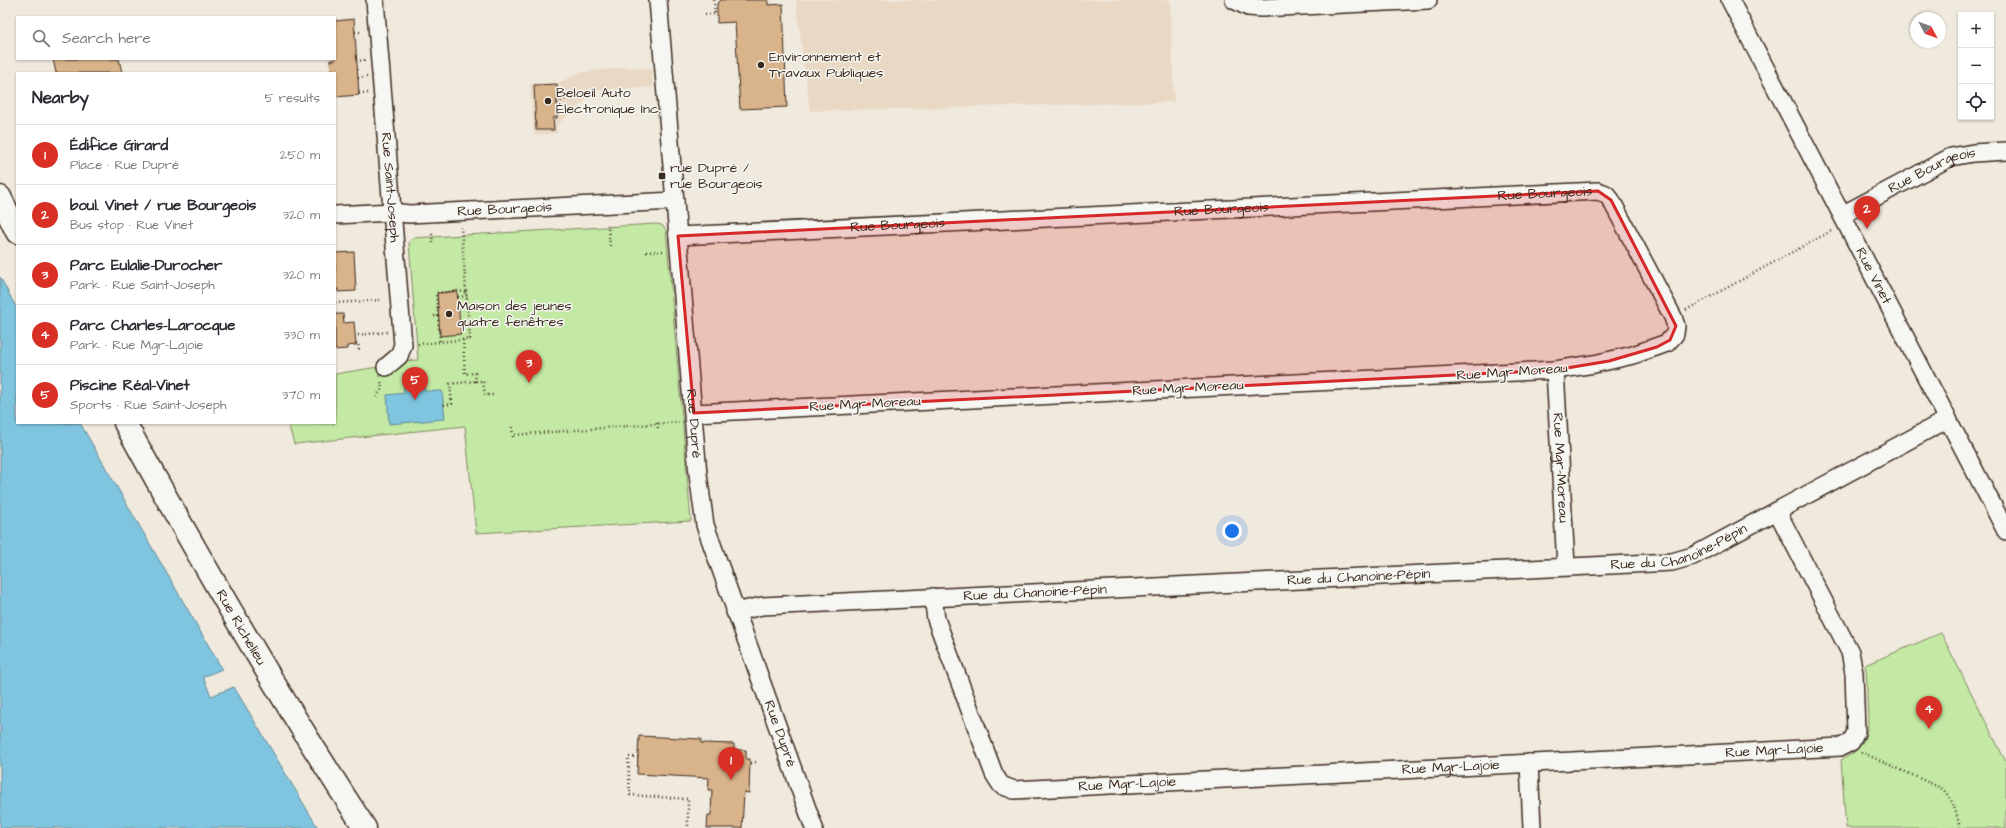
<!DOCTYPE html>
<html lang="en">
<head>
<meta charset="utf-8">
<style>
  :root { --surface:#fff; --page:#f2f2f3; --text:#2b2b33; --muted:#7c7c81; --line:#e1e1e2; --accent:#d93025 }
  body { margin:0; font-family:"Architects Daughter",sans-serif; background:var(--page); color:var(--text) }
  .controls { position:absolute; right:12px; top:12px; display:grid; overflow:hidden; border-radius:0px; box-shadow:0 1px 3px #0004 }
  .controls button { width:36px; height:36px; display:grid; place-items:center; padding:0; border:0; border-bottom:1px solid var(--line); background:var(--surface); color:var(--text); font:20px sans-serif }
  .compass { position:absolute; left:1910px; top:12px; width:36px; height:36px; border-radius:50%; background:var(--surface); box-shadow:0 1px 3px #0004; rotate:131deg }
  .you { position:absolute; left:1232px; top:531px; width:14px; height:14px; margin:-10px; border:3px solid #fff; border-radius:50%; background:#1a73e8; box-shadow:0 0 0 6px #1a73e833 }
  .badge { display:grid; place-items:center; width:26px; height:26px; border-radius:50%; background:var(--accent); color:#fff; font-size:13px; font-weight:700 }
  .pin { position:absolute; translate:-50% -33px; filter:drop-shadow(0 1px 2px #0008) }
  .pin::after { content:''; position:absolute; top:21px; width:14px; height:12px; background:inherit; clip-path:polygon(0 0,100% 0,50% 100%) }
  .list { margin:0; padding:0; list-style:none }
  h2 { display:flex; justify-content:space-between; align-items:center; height:52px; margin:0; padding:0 16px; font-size:17px }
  h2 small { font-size:13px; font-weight:400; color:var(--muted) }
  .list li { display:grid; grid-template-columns:26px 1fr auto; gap:12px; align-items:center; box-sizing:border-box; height:60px; padding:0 16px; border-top:1px solid var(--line) }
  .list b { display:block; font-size:15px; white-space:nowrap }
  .list p { margin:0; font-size:13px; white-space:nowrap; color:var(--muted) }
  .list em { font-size:13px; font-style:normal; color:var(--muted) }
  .icon { flex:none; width:22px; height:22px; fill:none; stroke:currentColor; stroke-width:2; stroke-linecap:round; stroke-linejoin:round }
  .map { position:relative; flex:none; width:2006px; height:828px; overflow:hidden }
  .search { position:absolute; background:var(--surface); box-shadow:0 1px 3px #0004; left:16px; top:16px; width:320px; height:44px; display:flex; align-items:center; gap:10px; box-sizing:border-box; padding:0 14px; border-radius:0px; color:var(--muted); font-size:15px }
  .panel { position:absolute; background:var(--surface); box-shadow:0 1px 3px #0004; left:16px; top:72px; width:320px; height:352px; border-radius:0px }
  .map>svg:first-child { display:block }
  .built { fill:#e9d9c4 }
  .green { fill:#c3e9a4; stroke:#7f8a61 }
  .water { fill:#7fc5e0; stroke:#648792 }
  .building { fill:#d9b38a; stroke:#3b2a1e }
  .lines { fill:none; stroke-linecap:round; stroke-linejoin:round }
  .minor-casing { stroke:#3b2a1e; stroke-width:20 }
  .major-casing { stroke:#3b2a1e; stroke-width:25 }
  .path { stroke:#3b2a1e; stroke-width:2.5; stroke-dasharray:1 3; stroke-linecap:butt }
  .minor { stroke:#f6f6f2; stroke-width:17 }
  .major { stroke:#f6f6f2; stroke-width:22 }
  .marked { fill:#d62828; fill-opacity:0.2; stroke:#d62828; stroke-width:3; stroke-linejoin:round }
  .poi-dot { fill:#3b2a1e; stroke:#f6f6f2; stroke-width:1.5 }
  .labels { text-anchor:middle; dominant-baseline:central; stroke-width:3; stroke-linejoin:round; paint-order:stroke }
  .poi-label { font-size:14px; fill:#3b2a1e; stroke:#f6f6f2; text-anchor:start }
  .street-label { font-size:14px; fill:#3b2a1e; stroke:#f6f6f2 }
</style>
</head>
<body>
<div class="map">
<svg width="2006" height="828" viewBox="0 0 2006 828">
  <rect width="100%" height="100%" fill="#f0e9dd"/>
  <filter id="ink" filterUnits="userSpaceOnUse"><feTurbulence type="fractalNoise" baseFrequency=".025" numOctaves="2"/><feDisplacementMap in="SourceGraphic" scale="8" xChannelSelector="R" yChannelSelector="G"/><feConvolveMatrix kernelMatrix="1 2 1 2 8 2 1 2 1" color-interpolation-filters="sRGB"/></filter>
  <g filter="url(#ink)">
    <!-- built -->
    <path class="built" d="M796 0H1170L1174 102 810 111Z
      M625 67 652 69 653 87 596 91 557 125V133L534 135 530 84 558 83 579 73Z"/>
    <!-- green -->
    <path class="green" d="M656 224 662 225 666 230 691 521 476 533 465 426 294 444 288 423H335V374L378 367 379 377 401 361 418 360 409 243 413 238Z
      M1941 633 2006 762V828H1846L1841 760C1870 747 1869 727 1867 700 1867 688 1867 676 1865 665Z"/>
    <!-- water -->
    <path class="water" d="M0 277 17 309V423H80L222 669 203 677 211 696 234 687 318 828H0Z
      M423 372 425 391H442L445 419 389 424 387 395 404 393 403 374Z"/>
    <!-- building -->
    <path class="building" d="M721 0H768V5L783 4 787 107 740 109 735 22 717 23V4Z
      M354 19 359 95 335 97V73H331L330 60H335V21Z
      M53 59H119L122 73H56Z
      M557 84V118H553L554 130H536L534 85Z
      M354 252 356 291 338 292V289H335V253Z
      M457 291 461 334 440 336 437 293Z
      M335 314H343L344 323 354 322 356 345 347 346V349L335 350Z
      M639 736 701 739V743L734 744V750H746V759H750L749 793 744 792 742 828H707L708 815H711L712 790H708L709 778 637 774Z"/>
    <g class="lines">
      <!-- minor casing -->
      <g class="minor-casing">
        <g id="minor">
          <path id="s1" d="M375 0 403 345 399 356 386 367"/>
          <path id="s2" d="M658 0 698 474 705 525 814 828"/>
          <path d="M1234 0 1248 7 1261 8 1428 0"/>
          <path id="s3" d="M1730 0 2006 531"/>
          <path id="s4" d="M335 215 392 212 409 214 675 201"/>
          <path id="s5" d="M1842 215 1951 157 1973 153 2006 151"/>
          <path id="s6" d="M678 236 1598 191 1606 194 1611 200 1673 317 1676 326 1675 334 1667 343 1633 355 1594 364 1555 370 694 413"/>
          <path id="s7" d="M1555 370 1566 566"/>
          <path id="s8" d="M933 597 936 619 994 774 1001 785 1014 790 1841 747 1851 742 1856 732 1854 673 1850 652 1777 511"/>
          <path id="s9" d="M735 612 762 606 1672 562 1693 556 1948 419"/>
          <path d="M1529 763 1532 828"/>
        </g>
      </g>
      <!-- major casing -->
      <g class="major-casing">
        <g id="major">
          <path d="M0 197 17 232"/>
          <path id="s10" d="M125 423C200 560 279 697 365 828"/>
        </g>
      </g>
      <!-- path -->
      <path class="path" d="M714 0 715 14H717
        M705 14H715
        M355 32H363
        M356 61 366 60
        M358 78 367 77
        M359 93H369
        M557 103 565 99
        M608 225 610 246
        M432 234 433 243
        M646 252 664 251
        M458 297 467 296
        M335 303 381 300
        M1686 310 1833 230
        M434 316H438L440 342
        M438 316 436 293 459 291 466 293
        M358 335 388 332
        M463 340 465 374 475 373 476 381H483L485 395H493
        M356 343H358L359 351
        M418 344 470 339 461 227
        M376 397 382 389 381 380
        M444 405 452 404 450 384 476 381
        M657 423 658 428
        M512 427 513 435
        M513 437V435L679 422
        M1861 752 1941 788C1954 799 1956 812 1960 828
        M638 757H628L630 795 688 799V828
        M751 763 756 762"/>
      <!-- minor -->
      <use href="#minor" class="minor"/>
      <!-- major -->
      <use href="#major" class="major"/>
    </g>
  </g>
  <!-- marked area -->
  <path class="marked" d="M1598 191 1611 200 1676 326 1670 340 1657 347 1609 361 1555 370 694 413 678 236Z"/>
  <!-- markers -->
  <g class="poi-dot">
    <circle cx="761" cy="65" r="4"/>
    <circle cx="548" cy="101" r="4"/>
    <rect x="658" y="172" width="8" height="8" rx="2"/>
    <circle cx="449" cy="314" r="4"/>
  </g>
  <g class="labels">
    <!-- poi labels -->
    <g class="poi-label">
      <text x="769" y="57">Environnement et<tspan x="769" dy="16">Travaux Publiques</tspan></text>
      <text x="556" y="93">Beloeil Auto<tspan x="556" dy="16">Électronique Inc.</tspan></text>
      <text x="670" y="168">rue Dupré /<tspan x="670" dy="16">rue Bourgeois</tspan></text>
      <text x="457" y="306">Maison des jeunes<tspan x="457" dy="16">quatre fenêtres</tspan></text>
    </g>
    <!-- street labels -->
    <g class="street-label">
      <text stroke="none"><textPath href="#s5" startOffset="101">Rue Bourgeois</textPath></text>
      <text stroke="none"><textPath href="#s1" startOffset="188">Rue Saint-Joseph</textPath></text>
      <text stroke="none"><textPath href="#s6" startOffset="868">Rue Bourgeois</textPath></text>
      <text stroke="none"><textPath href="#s4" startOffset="170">Rue Bourgeois</textPath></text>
      <text stroke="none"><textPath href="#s6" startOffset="544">Rue Bourgeois</textPath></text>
      <text stroke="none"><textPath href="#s6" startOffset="220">Rue Bourgeois</textPath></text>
      <text stroke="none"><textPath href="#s3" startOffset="311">Rue Vinet</textPath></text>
      <text transform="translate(1512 372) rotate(-4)">Rue Mgr Moreau</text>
      <text transform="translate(1188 388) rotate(-3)">Rue Mgr Moreau</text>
      <text transform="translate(865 404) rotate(-3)">Rue Mgr Moreau</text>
      <text stroke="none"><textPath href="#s2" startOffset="425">Rue Dupré</textPath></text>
      <text stroke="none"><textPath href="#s7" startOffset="98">Rue Mgr-Moreau</textPath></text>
      <text stroke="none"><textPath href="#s9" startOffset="949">Rue du Chanoine-Pépin</textPath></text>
      <text stroke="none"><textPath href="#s9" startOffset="625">Rue du Chanoine-Pépin</textPath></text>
      <text stroke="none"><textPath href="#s9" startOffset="301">Rue du Chanoine-Pépin</textPath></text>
      <text stroke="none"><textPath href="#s10" startOffset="235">Rue Richelieu</textPath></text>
      <text stroke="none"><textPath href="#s2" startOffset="749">Rue Dupré</textPath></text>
      <text stroke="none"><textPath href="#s8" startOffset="976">Rue Mgr-Lajoie</textPath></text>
      <text stroke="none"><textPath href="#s8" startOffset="652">Rue Mgr-Lajoie</textPath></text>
      <text stroke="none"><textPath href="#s8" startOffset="328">Rue Mgr-Lajoie</textPath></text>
    </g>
  </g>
</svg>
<div class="controls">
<button>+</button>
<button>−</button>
<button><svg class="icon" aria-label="locate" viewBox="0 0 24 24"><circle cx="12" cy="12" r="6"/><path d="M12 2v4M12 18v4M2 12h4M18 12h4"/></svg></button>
</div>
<svg class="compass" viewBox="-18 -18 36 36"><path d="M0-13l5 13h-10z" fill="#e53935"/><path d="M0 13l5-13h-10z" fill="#7c7c81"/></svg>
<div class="you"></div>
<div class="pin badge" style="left:731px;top:780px">1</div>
<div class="pin badge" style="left:1867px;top:229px">2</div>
<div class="pin badge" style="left:529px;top:383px">3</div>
<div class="pin badge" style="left:1929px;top:729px">4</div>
<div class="pin badge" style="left:415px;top:400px">5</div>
<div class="search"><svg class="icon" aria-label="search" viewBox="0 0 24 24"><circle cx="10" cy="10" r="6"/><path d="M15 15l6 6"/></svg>Search here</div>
<section class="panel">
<h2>Nearby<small>5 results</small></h2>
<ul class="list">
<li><span class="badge">1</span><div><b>Édifice Girard</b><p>Place · Rue Dupré</p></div><em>250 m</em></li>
<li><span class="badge">2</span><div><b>boul. Vinet / rue Bourgeois</b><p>Bus stop · Rue Vinet</p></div><em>320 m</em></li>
<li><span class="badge">3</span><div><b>Parc Eulalie-Durocher</b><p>Park · Rue Saint-Joseph</p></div><em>320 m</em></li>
<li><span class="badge">4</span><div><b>Parc Charles-Larocque</b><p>Park · Rue Mgr-Lajoie</p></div><em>330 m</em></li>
<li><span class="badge">5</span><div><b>Piscine Réal-Vinet</b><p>Sports · Rue Saint-Joseph</p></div><em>370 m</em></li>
</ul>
</section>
</div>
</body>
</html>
